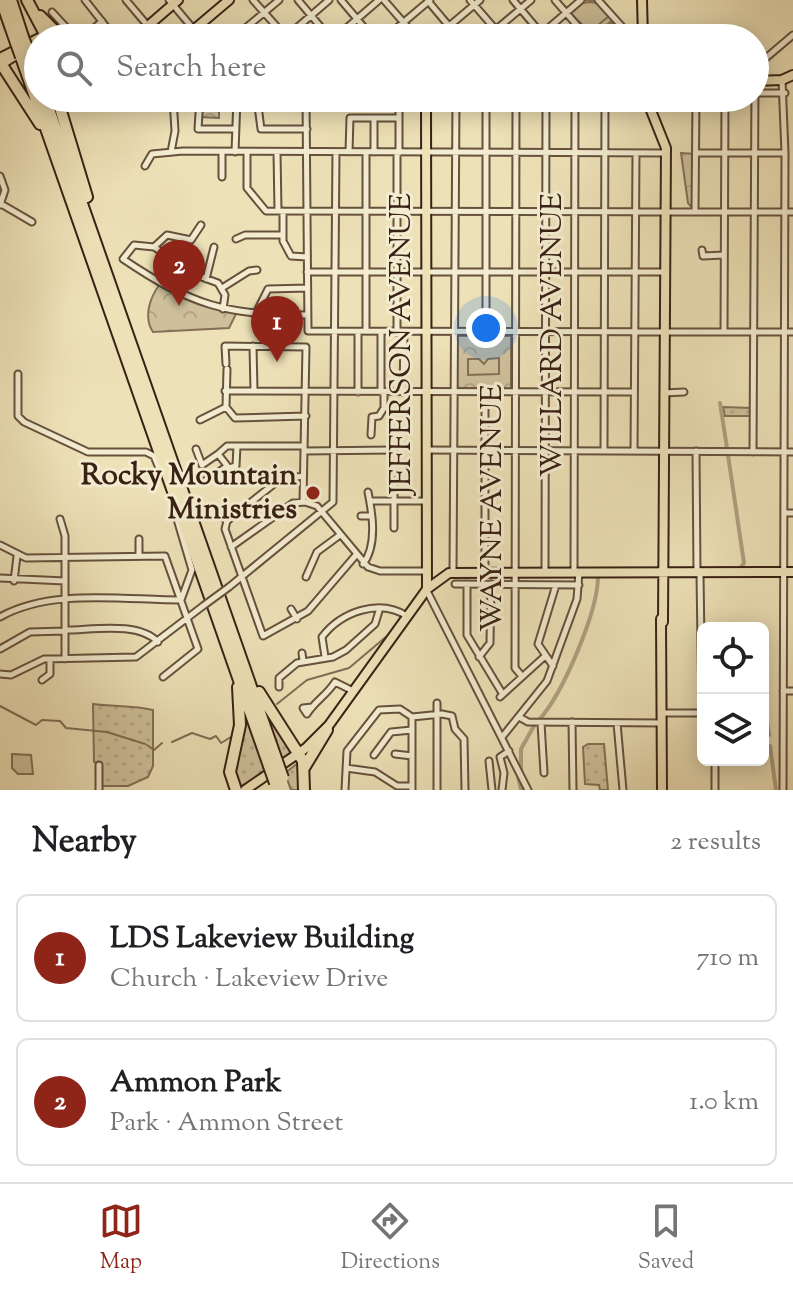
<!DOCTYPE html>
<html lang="en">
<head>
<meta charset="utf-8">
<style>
  :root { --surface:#fff; --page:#f2f2f2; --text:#202124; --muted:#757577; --line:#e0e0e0; --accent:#8f2418 }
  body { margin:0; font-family:"Sorts Mill Goudy",serif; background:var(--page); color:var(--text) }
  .controls { position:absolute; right:24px; bottom:24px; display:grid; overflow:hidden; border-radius:12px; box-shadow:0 4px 20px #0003 }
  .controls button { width:72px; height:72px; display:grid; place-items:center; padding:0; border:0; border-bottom:2px solid var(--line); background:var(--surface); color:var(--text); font:40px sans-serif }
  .you { position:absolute; left:486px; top:328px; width:28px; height:28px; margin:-20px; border:6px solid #fff; border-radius:50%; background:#1a73e8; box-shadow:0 0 0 12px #1a73e833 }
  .badge { display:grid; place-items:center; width:52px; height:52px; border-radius:50%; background:var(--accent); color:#fff; font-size:26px; font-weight:700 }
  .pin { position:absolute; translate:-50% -66px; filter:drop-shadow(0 2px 4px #0008) }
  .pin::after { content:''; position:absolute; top:42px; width:28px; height:24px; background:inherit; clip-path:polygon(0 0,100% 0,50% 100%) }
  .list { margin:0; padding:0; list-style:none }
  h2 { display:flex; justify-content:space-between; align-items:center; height:104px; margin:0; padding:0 32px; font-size:34px }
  h2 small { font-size:26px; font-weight:400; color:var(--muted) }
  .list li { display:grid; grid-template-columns:52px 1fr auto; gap:24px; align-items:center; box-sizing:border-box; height:128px; margin:0 16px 16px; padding:0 16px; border:2px solid var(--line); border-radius:12px }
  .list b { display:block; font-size:30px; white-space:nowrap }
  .list p { margin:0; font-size:26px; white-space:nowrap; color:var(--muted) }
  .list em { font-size:26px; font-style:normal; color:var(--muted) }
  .icon { flex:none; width:44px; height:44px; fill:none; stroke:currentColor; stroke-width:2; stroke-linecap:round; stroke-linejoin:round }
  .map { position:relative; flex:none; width:793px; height:790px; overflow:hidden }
  .search { position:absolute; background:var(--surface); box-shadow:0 4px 20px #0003; left:24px; right:24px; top:24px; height:88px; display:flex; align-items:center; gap:20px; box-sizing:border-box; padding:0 28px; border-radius:44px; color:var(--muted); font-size:30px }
  .sheet { height:392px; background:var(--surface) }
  nav { display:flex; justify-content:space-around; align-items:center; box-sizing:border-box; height:112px; border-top:2px solid var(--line); background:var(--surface); font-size:22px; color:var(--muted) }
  nav a { display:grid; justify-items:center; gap:4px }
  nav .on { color:var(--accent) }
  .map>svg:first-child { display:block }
  .grass { fill:url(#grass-dots); stroke:#847058; stroke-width:2 }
  .park { fill:url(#park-crowns); stroke:#847058; stroke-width:2 }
  .pitch { fill:#cec09b; stroke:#847058; stroke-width:2 }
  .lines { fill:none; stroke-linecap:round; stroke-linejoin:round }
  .stream { stroke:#806d55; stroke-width:2 }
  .canal { stroke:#b0a080; stroke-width:4 }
  .minor-casing { stroke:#66513d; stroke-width:9 }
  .major-casing { stroke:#392114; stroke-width:12 }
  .highway-casing { stroke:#392114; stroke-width:14 }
  .minor { stroke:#f3ecd0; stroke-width:5 }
  .major { stroke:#ede1b7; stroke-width:8 }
  .highway { stroke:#ede1b7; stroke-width:10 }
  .minor-bridge-casing { stroke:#66513d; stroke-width:9; stroke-linecap:butt }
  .highway-bridge-casing { stroke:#392114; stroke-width:14; stroke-linecap:butt }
  .minor-bridge { stroke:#f3ecd0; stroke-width:5 }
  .highway-bridge { stroke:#ede1b7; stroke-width:10 }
  .poi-dot { fill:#8f2418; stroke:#f3ecd0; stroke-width:3 }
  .labels { text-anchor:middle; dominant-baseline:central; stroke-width:6; stroke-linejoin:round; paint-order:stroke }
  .street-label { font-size:30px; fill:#392114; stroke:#f3ecd0 }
  .poi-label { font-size:30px; font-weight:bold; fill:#392114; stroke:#f3ecd0; text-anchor:end }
</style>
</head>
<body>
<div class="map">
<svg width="793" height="790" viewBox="0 0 793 790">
  <defs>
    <pattern id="grass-dots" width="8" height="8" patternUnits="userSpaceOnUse" patternTransform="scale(2)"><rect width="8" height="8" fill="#cec09b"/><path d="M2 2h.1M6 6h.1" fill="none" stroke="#b2a585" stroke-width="1.8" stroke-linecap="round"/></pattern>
    <pattern id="park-crowns" width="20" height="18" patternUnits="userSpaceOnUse" patternTransform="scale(2)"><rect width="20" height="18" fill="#cec09b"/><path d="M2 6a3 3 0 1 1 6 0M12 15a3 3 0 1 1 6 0" fill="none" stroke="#b2a585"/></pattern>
  </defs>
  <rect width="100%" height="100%" fill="#ede1b7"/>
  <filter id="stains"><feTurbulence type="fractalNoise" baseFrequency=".0025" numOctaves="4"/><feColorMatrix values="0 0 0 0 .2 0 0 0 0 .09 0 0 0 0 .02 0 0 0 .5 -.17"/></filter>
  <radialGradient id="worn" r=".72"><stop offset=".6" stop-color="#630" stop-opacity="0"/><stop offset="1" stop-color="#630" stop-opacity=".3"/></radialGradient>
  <!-- grass -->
  <path class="grass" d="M723 407 751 408V416H725Z
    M241 697 268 771 239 790 232 775Z
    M259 700 293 753 281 761Z
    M93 704C114 707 133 705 153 710V766L148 777 128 786H101V764L94 762Z
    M588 744H604L608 790H600L599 785 585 784 583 747Z
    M298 763 299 790H291L285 773Z"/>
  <!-- park -->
  <path class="park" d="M581 0H598L636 38H588L566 13Z
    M202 98 219 103V118L200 117Z
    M681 153 695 154 694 210 688 203Z
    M160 284 237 312 229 328 153 332C143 317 150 297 160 284Z
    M457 336H511V391H457Z"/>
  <!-- pitch -->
  <path class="pitch" d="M590 2 598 3 609 16 590 32 570 13 582 3Z
    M610 22 627 38H592Z
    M499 358V374L468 375V359H479L484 364 488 359Z
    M12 754 31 755 33 774H18L12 768Z"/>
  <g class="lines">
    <!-- stream -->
    <path class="stream" d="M277 704 307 680 349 668 387 636
      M0 706 36 725 42 720 60 721 66 728 107 732 145 744
      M172 742 192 733 210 739 216 736 221 743 231 737
      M147 745 154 750 162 743"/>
    <!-- canal -->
    <path class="canal" d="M720 403 727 448
      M728 455 744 563 741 567
      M539 720C563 693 598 612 598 576
      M767 722 769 735
      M770 746 776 790
      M521 770V749L535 724
      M518 776 521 790"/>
    <!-- minor casing -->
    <g class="minor-casing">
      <path id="minor" d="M85 0 115 38
        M126 0 158 38
        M169 0 201 38
        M253 0 286 37
        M298 0 330 38
        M341 0 373 38
        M384 0 417 38
        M470 0 503 38
        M513 0 545 38
        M555 0 588 38
        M598 0 625 30 642 36
        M428 1 459 38
        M52 12 76 38
        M242 31 279 0
        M83 38 102 21
        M285 38 329 0
        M335 38 379 0
        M385 38 430 0
        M435 38 480 0
        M486 38 531 0
        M537 38 581 0
        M755 74 760 63 793 35
        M782 80 785 153 783 790
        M756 93H785
        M200 98 198 129H234
        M210 98 234 102
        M257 98 261 129H307
        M306 98 308 331 793 332
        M399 98V153
        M486 98V332
        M516 98 515 668 521 675
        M374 118V152
        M171 152 175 131 173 98
        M235 152 237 98
        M247 152V188L266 211 793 212
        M277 152 278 211
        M349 152 350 118H399
        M696 153H785
        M145 166 152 154 183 151 665 153
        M0 176 5 190 0 205
        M222 177V152
        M1 204 32 222
        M283 211V241L291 256 307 257
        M695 212 696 98
        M236 239 245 235H283
        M154 247 167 235 191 240 201 225
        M702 250 703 256 724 255
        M307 272H665
        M206 279 214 247
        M222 288 249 271 257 270
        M223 309 225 295 218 283 199 276 154 247 134 245 123 259C191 305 225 315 306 315
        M255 315 268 289 307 288
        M366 331V152
        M358 332V392
        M381 332V392
        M397 332V153
        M724 332 725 98
        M253 346 254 391
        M226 364 225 346 306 347 303 502
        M227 369 226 407 235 418 306 416
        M18 374V416L24 422 88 452H146L154 456 161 473
        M225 391 634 392
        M403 392 404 332
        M664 393 684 392
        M200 420 226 407
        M371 435 372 417 379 416 384 408V392
        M196 449 202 465 218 454 229 468 236 466 237 446
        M426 450 793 452
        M304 451 394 450
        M604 451 605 98
        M634 451 636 154
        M696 451 697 573
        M753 452 755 86
        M218 454 227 446H304
        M394 481V528
        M203 482 226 467
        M372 501H426
        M218 512 227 521
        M784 513H793
        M361 516H371
        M60 519 65 536V659
        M227 521 225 529 263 636 308 611 356 555
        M227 521 279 480 303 476
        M139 539V555
        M0 545 26 558 165 556 198 649 163 677
        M231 547 293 503 305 502 317 506 368 567 380 571H425
        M363 564C378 545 372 512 368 492
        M453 571 456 98
        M485 571V392
        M545 571 546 98
        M574 571 575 98
        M700 573 702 713
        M306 577 317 552 340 535
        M0 578 65 581
        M14 581 17 556
        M455 584 579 585
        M467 584V635L502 693
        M229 587 333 502 336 152
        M427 591 528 790
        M291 609 297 619
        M0 617C51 588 124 600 181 600L192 570 174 509
        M65 630C92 630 138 621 158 642
        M0 649 30 632 65 631
        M302 653 303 661
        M325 657 322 637C341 612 379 598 407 616
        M479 657 490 643 491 584
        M553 666 538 644 556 585
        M0 674 11 675 44 659 136 657 203 606
        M42 680 50 674V659
        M279 687V678L297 663 333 657 346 650 375 624 379 611
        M783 691H793
        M500 697 544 657
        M312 707 303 708 307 714C315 701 327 695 335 682L353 691
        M663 713H702
        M412 717 442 714 452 716 455 729 464 739 465 790
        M412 717V790
        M519 717 528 722 662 723
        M572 722 573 790
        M541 723 544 773
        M617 723 623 790
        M503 736 547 681 577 599 579 572
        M395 754 412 756
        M374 755 391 732 412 730
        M489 761 492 790
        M346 768 375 772 397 786H412
        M99 790V765
        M345 790 347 751 379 710 400 709 412 717
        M437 790V703
        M502 790 504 773 500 757 509 751
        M715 790V760"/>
    </g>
    <!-- major casing -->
    <g class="major-casing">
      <path id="major" d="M642 0 643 38
        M134 38 178 0
        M184 38 229 0
        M0 58 47 34
        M0 65 24 50
        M755 81 782 80 793 75
        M426 98 427 589
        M646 98 666 148 663 622
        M661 619 662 790
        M245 790 306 748 329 725 427 589 449 573 793 572"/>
    </g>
    <!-- highway casing -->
    <g class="highway-casing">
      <path id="highway" d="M1 0 16 43
        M11 0 23 37
        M27 0 47 38
        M40 16 61 37
        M29 52 38 78
        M21 57 269 766
        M0 62 40 124
        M45 98 277 761
        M57 98 87 197
        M259 692 303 761 304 790
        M304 768 327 730
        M236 790 230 772 240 725 238 687"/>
    </g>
    <!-- minor -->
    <use href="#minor" class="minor"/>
    <!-- major -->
    <use href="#major" class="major"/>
    <!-- highway -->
    <use href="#highway" class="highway"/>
    <!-- minor-bridge casing -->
    <g class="minor-bridge-casing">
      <path id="minor-bridge" d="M203 606 229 587"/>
    </g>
    <!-- highway-bridge casing -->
    <g class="highway-bridge-casing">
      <path id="highway-bridge" d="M23 37 29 52
        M16 43 21 57
        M277 761 283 778
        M269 766 275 783"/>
    </g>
    <!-- minor-bridge -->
    <use href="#minor-bridge" class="minor-bridge"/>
    <!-- highway-bridge -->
    <use href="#highway-bridge" class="highway-bridge"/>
  </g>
  <!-- markers -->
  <circle class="poi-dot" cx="313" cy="493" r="8"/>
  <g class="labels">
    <!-- street labels -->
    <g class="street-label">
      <text transform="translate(553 335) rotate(-90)">WILLARD AVENUE</text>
      <text transform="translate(402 344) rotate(-90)">JEFFERSON AVENUE</text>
      <text transform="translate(493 508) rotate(-90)">WAYNE AVENUE</text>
    </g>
    <!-- poi labels -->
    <g class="poi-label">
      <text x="297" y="476">Rocky Mountain<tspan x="297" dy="34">Ministries</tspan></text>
    </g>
  </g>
  <rect width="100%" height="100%" filter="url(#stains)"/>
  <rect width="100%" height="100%" fill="url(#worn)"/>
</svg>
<div class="controls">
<button><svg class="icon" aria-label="locate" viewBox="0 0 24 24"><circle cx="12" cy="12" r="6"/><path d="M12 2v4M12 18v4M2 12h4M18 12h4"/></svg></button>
<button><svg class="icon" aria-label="layers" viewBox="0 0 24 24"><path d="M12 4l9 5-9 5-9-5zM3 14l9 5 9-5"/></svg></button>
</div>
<div class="you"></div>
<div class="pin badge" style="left:277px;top:362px">1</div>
<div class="pin badge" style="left:179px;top:306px">2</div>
<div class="search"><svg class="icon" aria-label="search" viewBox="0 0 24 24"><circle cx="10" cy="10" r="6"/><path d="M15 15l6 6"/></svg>Search here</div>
</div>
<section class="sheet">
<h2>Nearby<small>2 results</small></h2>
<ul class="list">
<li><span class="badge">1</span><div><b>LDS Lakeview Building</b><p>Church · Lakeview Drive</p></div><em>710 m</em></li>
<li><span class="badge">2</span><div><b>Ammon Park</b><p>Park · Ammon Street</p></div><em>1.0 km</em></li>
</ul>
</section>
<nav>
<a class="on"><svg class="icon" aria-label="map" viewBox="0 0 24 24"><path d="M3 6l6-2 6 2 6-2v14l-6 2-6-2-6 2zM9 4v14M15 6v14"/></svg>Map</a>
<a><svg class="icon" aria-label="directions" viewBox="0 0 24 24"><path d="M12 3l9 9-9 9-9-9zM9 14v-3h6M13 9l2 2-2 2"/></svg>Directions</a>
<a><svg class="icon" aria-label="saved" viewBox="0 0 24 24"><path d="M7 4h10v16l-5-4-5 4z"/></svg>Saved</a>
</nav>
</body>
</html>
